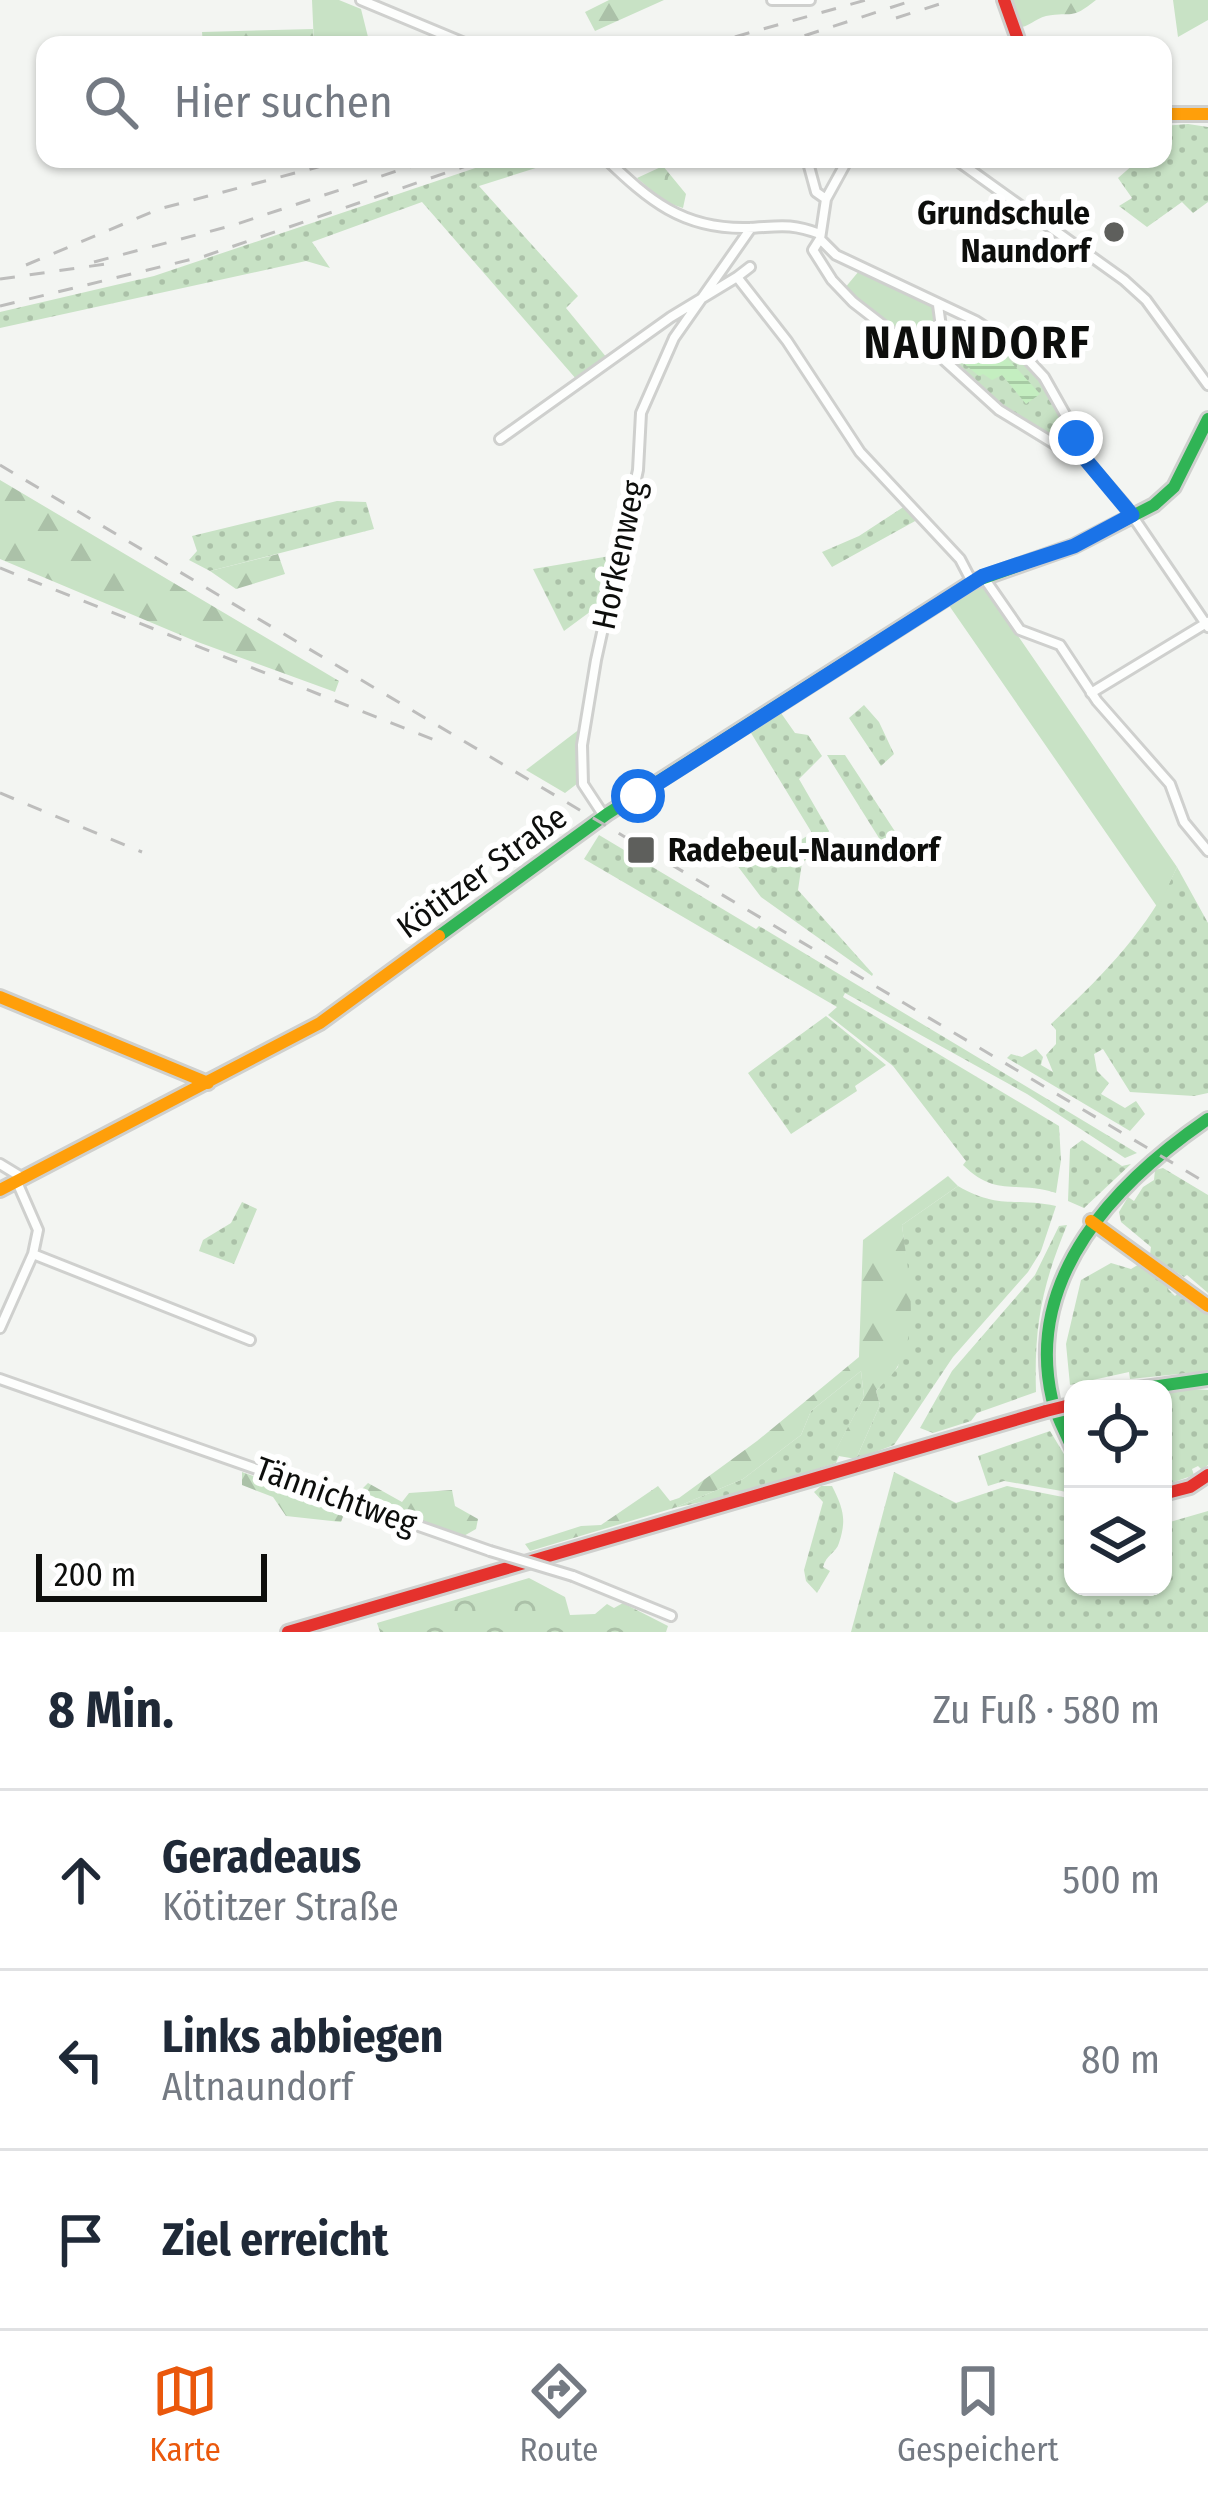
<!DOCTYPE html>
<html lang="de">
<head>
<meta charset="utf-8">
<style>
  :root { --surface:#fff; --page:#f6f6f7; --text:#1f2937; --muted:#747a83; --line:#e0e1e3; --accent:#ea580c }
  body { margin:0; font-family:"Fira Sans Condensed",sans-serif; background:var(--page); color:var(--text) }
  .controls { position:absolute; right:36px; bottom:36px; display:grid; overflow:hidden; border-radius:24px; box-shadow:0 3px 9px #0004 }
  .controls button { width:108px; height:108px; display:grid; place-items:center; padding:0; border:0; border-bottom:3px solid var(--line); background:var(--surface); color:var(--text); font:60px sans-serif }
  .scale { position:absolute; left:36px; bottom:30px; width:231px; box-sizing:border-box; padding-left:12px; border:6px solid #0d0e0c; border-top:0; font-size:33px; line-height:42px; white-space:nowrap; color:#0d0e0c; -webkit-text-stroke:9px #fff; paint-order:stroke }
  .stop { position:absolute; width:36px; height:36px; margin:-27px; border:9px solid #1a73e8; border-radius:50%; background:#fff }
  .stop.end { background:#1a73e8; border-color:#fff; box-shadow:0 3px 12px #0008 }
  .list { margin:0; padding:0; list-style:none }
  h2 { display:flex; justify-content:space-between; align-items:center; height:156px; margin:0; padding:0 48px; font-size:51px }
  h2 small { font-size:39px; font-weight:400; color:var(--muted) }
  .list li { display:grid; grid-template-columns:78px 1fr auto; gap:36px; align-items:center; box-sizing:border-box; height:180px; padding:0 48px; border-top:3px solid var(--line) }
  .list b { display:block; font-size:45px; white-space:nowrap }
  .list p { margin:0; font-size:39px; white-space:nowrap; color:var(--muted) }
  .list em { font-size:39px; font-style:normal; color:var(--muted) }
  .icon { flex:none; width:66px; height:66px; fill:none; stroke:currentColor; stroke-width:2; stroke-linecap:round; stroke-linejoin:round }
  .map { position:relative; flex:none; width:1208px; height:1632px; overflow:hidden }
  .search { position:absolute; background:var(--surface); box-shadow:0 3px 9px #0004; left:36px; right:36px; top:36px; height:132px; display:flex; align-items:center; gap:30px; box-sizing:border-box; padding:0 42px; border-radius:24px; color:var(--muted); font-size:45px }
  .sheet { height:696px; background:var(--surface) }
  nav { display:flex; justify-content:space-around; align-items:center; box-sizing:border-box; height:168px; border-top:3px solid var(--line); background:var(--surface); font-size:33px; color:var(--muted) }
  nav a { display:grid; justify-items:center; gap:6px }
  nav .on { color:var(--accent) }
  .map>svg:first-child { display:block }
  .grass { fill:url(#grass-dots) }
  .forest { fill:url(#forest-firs) }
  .park { fill:url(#park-crowns) }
  .garden { fill:#c8e2c5 }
  .water { fill:url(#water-rules) }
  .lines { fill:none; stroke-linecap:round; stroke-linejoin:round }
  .street-casing { stroke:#cfd0ce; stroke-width:14 }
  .fast-casing { stroke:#cfd0ce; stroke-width:18 }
  .slow-casing { stroke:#cfd0ce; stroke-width:18 }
  .jam-casing { stroke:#cfd0ce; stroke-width:18 }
  .street { stroke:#fdfefd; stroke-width:8 }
  .fast { stroke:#30b455; stroke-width:12 }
  .slow { stroke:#ff9f0a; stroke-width:12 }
  .jam { stroke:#e5322d; stroke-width:12 }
  .rail { stroke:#bdbdbc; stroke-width:3; stroke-dasharray:15 15; stroke-linecap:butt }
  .street-bridge-casing { stroke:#cfd0ce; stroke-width:14; stroke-linecap:butt }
  .jam-bridge-casing { stroke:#cfd0ce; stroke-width:18; stroke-linecap:butt }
  .street-bridge { stroke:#fdfefd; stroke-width:8 }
  .jam-bridge { stroke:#e5322d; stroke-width:12 }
  .route { stroke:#1a73e8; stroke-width:15 }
  .poi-dot { fill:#5e5f5c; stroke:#fff; stroke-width:4.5 }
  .labels { text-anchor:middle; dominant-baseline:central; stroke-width:12; stroke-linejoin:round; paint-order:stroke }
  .poi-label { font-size:33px; font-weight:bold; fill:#0d0e0c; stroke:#fff; text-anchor:end }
  .street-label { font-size:33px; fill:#0d0e0c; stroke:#fff }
  .district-label { font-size:45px; font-weight:bold; letter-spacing:3px; fill:#0d0e0c; stroke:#fff }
</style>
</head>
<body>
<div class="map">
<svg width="1208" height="1632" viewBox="0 0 1208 1632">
  <defs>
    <pattern id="grass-dots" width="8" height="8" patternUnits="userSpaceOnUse" patternTransform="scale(3)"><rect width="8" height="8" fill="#c8e2c5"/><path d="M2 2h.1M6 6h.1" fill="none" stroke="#abc1a8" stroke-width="1.8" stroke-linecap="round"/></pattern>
    <pattern id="forest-firs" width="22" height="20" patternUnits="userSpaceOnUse" patternTransform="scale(3)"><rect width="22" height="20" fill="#c8e2c5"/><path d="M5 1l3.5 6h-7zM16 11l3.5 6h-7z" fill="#abc1a8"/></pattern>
    <pattern id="park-crowns" width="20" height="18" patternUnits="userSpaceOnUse" patternTransform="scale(3)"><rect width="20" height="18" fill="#c8e2c5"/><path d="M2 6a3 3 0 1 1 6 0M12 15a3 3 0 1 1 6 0" fill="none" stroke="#abc1a8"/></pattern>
    <pattern id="water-rules" width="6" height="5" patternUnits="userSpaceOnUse" patternTransform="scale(3)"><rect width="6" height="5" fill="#c4eec0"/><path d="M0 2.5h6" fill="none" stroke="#a7cba4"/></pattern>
  </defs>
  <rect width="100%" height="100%" fill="#f3f5f2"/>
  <!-- grass -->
  <path class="grass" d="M1188 124 1208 127V202L1193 213 1182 202 1147 227 1119 206 1132 198 1118 178 1134 164 1130 159H1163V126Z
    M502 159H564L479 186 578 296 566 308 607 358 577 380 422 202 312 242 330 268 306 261 0 328V312L154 276Z
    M976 328C1021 351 1046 385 1069 430L1071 440 1067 446 1007 410 955 367 974 348 970 342Z
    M337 501 366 502 374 529 210 571 189 560 197 551 192 536Z
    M905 506 917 520 832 567 822 552 859 536Z
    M616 555 606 600 564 631 533 569Z
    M864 705 879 722 894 754 881 766 849 718Z
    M781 713 795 733 808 735 822 756 799 779 829 831 824 846 802 863 798 890 873 974 872 976 761 897 733 860H717L710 849 718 847 723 836 735 847 768 860 812 833 751 733Z
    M827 755H845L913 859 894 862Z
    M599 835 756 929 759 926 1137 1153 1125 1158 1027 1094 845 993 843 997 1059 1126 1061 1160 1056 1193C1018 1180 996 1198 963 1165L966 1161 893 1066 828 1015 837 1007 584 859Z
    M1177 867 1208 923V1093L1194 1096 1130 1092 1103 1049 1094 1054 1097 1071 1109 1083 1101 1094 1125 1108 1136 1101 1145 1114 1130 1131 1007 1058 1011 1054 1022 1057 1036 1049 1043 1057 1041 1065 1053 1072 1046 1055 1056 1044V1030L1051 1024C1102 976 1147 932 1177 867Z
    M826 1016 886 1065 855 1086 857 1091 791 1134 748 1073Z
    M1082 1140 1122 1166 1131 1164 1084 1208 1068 1201 1070 1149Z
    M1163 1168 1208 1195V1293L1187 1275 1184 1277 1150 1255 1151 1247 1121 1222 1119 1212 1128 1197 1134 1201 1143 1187 1154 1180 1155 1170Z
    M958 1186C999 1210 1015 1197 1056 1206L1041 1251 1028 1272 953 1357 894 1445 856 1459 880 1405 876 1391 898 1367 909 1286 902 1225Z
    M242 1202 257 1209 234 1264 199 1251 203 1240 231 1223Z
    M1067 1225C1042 1286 1034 1325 1036 1392L977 1413 971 1421 933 1433 920 1428 952 1371 1035 1275 1059 1226Z
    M1111 1263 1131 1269 1141 1263 1171 1285 1168 1289 1175 1296 1180 1291 1208 1314V1371L1130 1379 1129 1372 1070 1385 1066 1344 1081 1280Z
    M861 1371 864 1397 834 1454 839 1456 836 1463 743 1493 674 1508 743 1479 801 1435 811 1411Z
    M1194 1389 1208 1390V1465L1202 1470 1198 1466 1192 1469 1194 1475 1163 1486V1393Z
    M1050 1431 1073 1469V1493L1004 1481 988 1486 978 1456Z
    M894 1472 956 1503 1007 1486 1073 1499V1587H1163V1524L1208 1511V1632H851Z
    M821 1486H832C843 1508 847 1519 839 1543 836 1553 826 1555 823 1567L830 1571 817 1593 806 1581 804 1570 823 1502 814 1492Z"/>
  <!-- forest -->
  <path class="forest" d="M609 0H664L595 31 585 12Z
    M1008 0H1096C1070 21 1073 11 1046 16 1035 19 1029 27 1017 28Z
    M313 29 314 45H203L202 32Z
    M0 480 339 681 335 692 195 641 0 559Z
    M278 554 285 574 236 589 210 571Z
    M948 1176 958 1186 902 1225C907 1268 922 1330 896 1369 891 1377 882 1384 876 1391L880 1405 856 1459 833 1455 864 1397 861 1371 811 1411 801 1435 743 1479 674 1508 530 1551 525 1544 581 1526 601 1525 658 1486 670 1501 679 1498 757 1441 859 1357 863 1240Z
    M242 1472 346 1509 341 1522 286 1516 273 1497 242 1485Z
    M368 1483 402 1502 409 1493 452 1490 455 1506 478 1519 476 1529 462 1537 356 1495Z"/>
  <!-- park -->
  <path class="park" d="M663 166 686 194 683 208 665 202 637 178Z
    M529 1578 565 1597 570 1615 595 1614 607 1604 614 1608 623 1603 668 1626 666 1632H380L377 1623Z"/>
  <!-- garden -->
  <path class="garden" d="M312 0H339L361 9 370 45H314Z
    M1173 0H1208V20L1178 37Z
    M859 271 935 306C939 323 939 329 925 341 894 338 866 309 844 289Z
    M983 585 1177 867 1158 908 948 604Z
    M581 728 578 783 565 793 526 770Z"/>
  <!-- water -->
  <path class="water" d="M980 345 1010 361 1040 394 1026 404 1002 375 992 380 983 374 979 376 962 362Z"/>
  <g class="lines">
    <!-- street casing -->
    <g class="street-casing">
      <path id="street" d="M361 0 469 45
        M772 0H810
        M606 159C649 200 682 229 746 228 777 227 788 222 820 234
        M807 159 816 192 826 199
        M848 159 826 199 820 239 813 250 832 280 853 302 898 337 932 349 999 410 1058 446 1081 454
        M955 159 1124 280 1146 300 1208 385
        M820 239 836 255 976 321 1016 347 1044 377 1066 416 1081 454 1125 505 1208 627
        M750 267 737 277 787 341 860 452 960 559 972 582
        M932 349 941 327 938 305
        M500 439 671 317 737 277
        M984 578 1020 630 1060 645 1097 701 1170 784 1184 822 1208 851
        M1091 693 1208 622
        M604 816 583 784 582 745 596 660 638 470 641 413 674 338 751 228
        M0 1164 23 1178
        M17 1182 38 1230 33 1254 250 1340
        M0 1328 33 1254
        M0 1379 490 1551
        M573 1576 671 1616"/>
    </g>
    <!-- fast casing -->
    <g class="fast-casing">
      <path id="fast" d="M439 936 607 814 972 582 1074 546 1154 505 1174 487 1208 419
        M1138 1389 1208 1379
        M1073 1450C1066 1433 1056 1416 1052 1399 1024 1277 1116 1182 1208 1119"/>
    </g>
    <!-- slow casing -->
    <g class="slow-casing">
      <path id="slow" d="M1163 114H1208
        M0 997 208 1083
        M0 1190 320 1023 439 936
        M1091 1221 1208 1306"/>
    </g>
    <!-- jam casing -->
    <g class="jam-casing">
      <path id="jam" d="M1004 0 1020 45
        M1163 1494 1190 1487 1208 1475
        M288 1632 1046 1411"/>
    </g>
    <!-- street -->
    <use href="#street" class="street"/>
    <!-- fast -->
    <use href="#fast" class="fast"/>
    <!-- slow -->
    <use href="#slow" class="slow"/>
    <!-- jam -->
    <use href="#jam" class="jam"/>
    <!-- rail -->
    <path class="rail" d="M896 18 952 0
      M706 45 866 0
      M776 45 914 0
      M94 262 234 225 427 161
      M26 265 159 209 348 159
      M0 279 113 263
      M0 306 205 256 486 159
      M0 465 1208 1184
      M0 568 437 741
      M0 793 142 852"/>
    <!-- street-bridge casing -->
    <g class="street-bridge-casing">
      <path id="street-bridge" d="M490 1551 573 1576"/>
    </g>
    <!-- jam-bridge casing -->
    <g class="jam-bridge-casing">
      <path id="jam-bridge" d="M1046 1411 1066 1406"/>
    </g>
    <!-- street-bridge -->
    <use href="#street-bridge" class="street-bridge"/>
    <!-- jam-bridge -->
    <use href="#jam-bridge" class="jam-bridge"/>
  </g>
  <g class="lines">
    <!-- route -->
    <path class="route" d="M638 796 983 576 1074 546 1132 515 1081 454 1076 438"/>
  </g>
  <!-- markers -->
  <g class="poi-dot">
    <circle cx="1114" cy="232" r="12"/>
    <rect x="626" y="835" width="30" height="30" rx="6"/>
  </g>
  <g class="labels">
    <!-- poi labels -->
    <g class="poi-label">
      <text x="1090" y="213">Grundschule<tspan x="1090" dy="38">Naundorf</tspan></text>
      <text x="668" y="850" text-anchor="start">Radebeul-Naundorf</text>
    </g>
    <!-- street labels -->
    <g class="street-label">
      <text transform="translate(619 555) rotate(-78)">Horkenweg</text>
      <text transform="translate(482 872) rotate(-36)">Kötitzer Straße</text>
      <text transform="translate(336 1496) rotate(20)">Tännichtweg</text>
    </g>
    <!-- district labels -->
    <g class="district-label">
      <text x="978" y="343">NAUNDORF</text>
    </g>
  </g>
</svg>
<div class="controls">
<button><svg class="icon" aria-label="locate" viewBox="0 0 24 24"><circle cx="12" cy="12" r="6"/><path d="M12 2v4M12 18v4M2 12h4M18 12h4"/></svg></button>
<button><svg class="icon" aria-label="layers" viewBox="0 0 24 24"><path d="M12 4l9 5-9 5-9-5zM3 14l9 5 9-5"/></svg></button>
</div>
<div class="scale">200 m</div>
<div class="stop" style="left:638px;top:796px"></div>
<div class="stop end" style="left:1076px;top:438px"></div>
<div class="search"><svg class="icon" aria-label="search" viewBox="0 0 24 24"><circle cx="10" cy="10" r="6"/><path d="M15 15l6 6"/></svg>Hier suchen</div>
</div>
<section class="sheet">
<h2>8 Min.<small>Zu Fuß · 580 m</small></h2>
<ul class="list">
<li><svg class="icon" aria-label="ahead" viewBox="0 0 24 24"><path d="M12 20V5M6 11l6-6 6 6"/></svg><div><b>Geradeaus</b><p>Kötitzer Straße</p></div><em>500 m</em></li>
<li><svg class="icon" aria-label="left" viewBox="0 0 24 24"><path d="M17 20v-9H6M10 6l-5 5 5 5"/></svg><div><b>Links abbiegen</b><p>Altnaundorf</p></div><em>80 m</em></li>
<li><svg class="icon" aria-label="arrive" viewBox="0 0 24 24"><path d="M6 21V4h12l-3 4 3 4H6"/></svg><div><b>Ziel erreicht</b></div></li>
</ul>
</section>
<nav>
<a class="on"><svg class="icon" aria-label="map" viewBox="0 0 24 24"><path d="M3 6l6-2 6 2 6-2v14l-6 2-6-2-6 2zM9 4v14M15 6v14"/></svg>Karte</a>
<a><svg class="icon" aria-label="directions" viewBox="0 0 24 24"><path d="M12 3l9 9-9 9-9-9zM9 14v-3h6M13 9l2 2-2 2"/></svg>Route</a>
<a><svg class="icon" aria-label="saved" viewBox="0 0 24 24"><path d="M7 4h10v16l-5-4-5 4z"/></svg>Gespeichert</a>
</nav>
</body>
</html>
